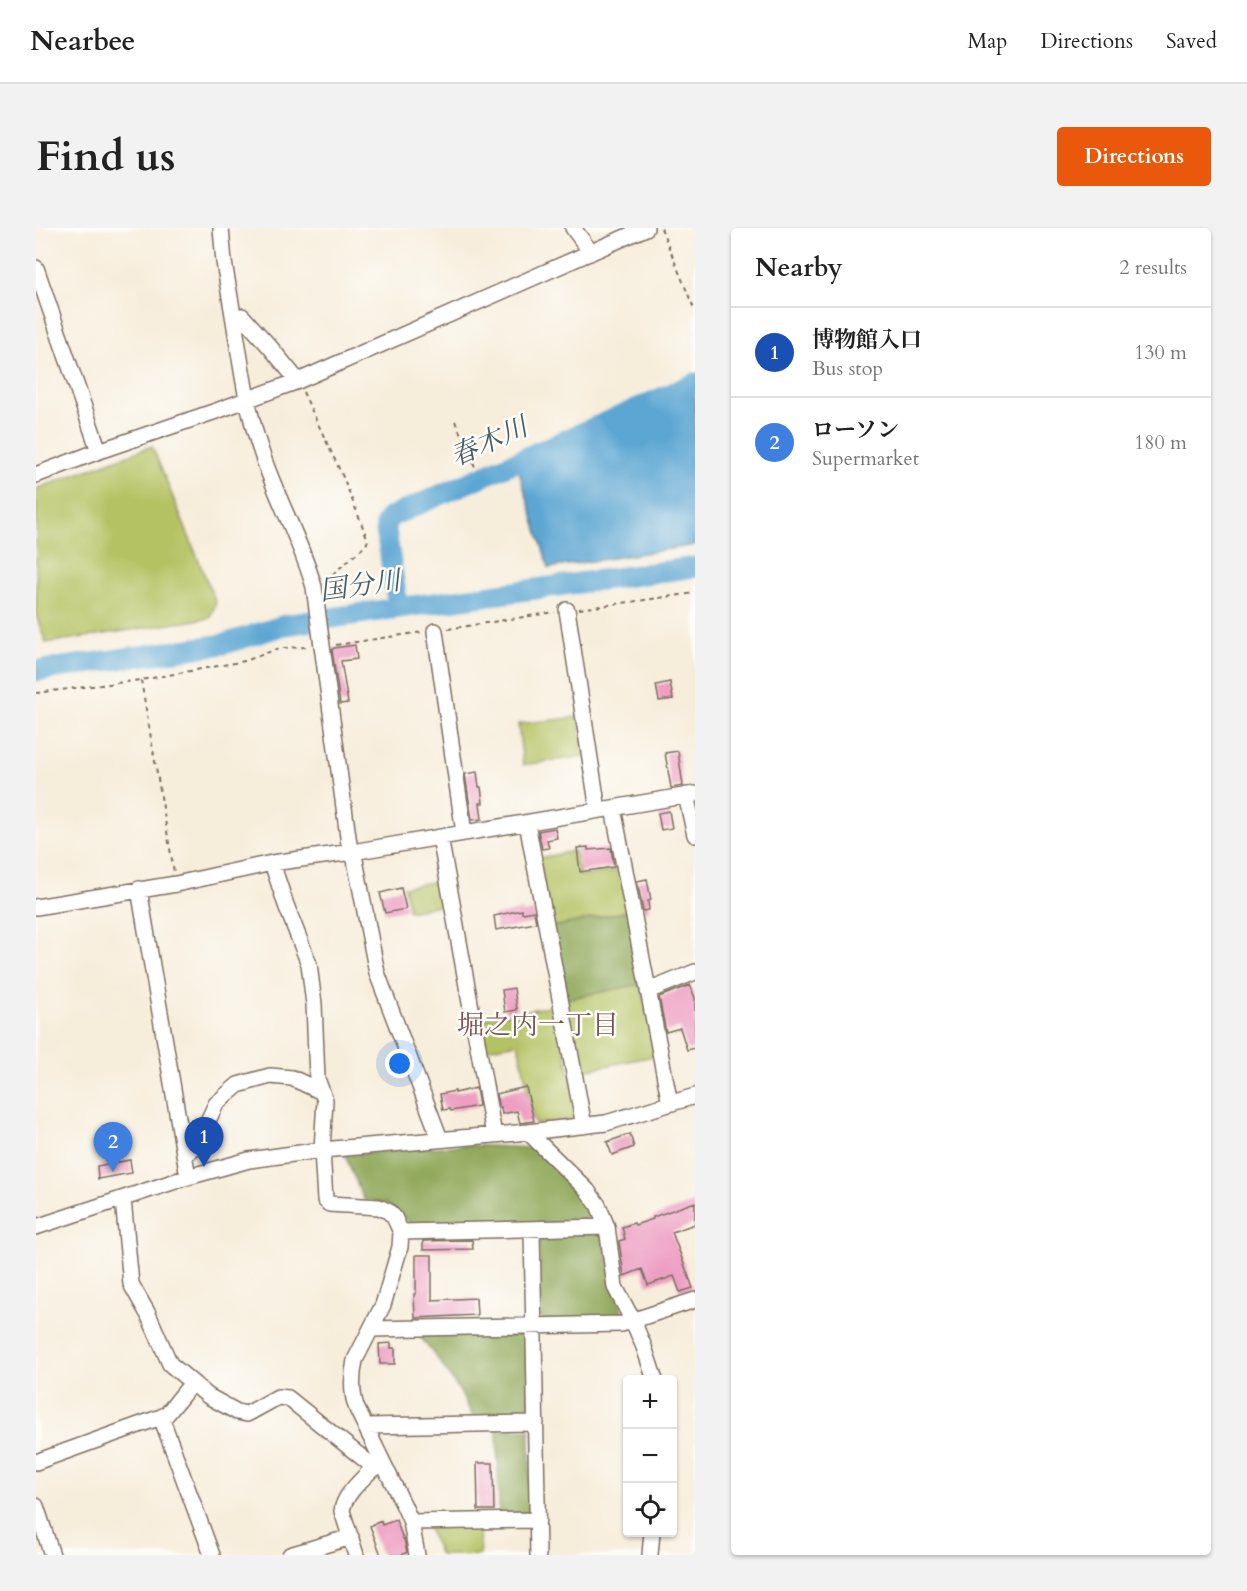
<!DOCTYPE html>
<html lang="en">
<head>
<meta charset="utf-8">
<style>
  :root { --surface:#fff; --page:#f2f2f2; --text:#222; --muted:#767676; --line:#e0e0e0; --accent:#ea580c }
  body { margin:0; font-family:Cardo,"Noto Serif JP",serif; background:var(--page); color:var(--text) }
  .controls { position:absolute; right:18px; bottom:18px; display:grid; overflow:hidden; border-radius:6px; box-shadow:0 2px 4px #0004 }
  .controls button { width:54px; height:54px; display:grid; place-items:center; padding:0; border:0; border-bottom:2px solid var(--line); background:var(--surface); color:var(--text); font:30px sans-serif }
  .you { position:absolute; left:364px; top:836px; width:21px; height:21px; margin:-15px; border:4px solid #fff; border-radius:50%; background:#1a73e8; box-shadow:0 0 0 9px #1a73e833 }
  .badge { display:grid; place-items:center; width:39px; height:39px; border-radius:50%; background:var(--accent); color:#fff; font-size:20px; font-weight:700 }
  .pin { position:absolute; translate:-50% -50px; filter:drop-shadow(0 2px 3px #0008) }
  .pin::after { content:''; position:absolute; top:32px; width:21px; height:18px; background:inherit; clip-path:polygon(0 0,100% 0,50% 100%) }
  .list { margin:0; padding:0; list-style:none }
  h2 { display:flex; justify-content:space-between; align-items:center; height:78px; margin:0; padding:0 24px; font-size:26px }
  h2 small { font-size:20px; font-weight:400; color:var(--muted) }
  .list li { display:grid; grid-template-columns:39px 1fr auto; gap:18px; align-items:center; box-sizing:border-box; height:90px; padding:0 24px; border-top:2px solid var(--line) }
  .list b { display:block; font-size:22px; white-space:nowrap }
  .list p { margin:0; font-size:20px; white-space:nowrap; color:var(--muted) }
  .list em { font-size:20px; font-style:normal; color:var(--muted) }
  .icon { flex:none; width:33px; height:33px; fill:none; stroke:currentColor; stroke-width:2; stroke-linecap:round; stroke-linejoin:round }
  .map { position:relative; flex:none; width:659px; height:1327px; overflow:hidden; border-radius:6px }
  header { display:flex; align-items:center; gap:36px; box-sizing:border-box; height:84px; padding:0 30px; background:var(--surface); border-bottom:2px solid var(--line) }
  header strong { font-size:28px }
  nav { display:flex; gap:33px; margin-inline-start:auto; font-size:21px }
  .intro { display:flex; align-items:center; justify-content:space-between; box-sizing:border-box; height:144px; padding:0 36px }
  h1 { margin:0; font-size:42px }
  .button { padding:15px 27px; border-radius:6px; background:var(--accent); color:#fff; font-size:21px; font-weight:700 }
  main { display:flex; gap:36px; padding:0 36px }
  aside { flex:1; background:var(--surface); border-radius:6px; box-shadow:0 2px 4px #0004 }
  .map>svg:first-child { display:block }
  .green { fill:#b5c264; stroke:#787641; stroke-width:1.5 }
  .forest { fill:#90a85a; stroke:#66693c; stroke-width:1.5 }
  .water { fill:#5ba6d3; stroke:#4b6878; stroke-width:1.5 }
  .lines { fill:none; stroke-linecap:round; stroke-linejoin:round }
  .river { stroke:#5ba6d3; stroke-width:21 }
  .building { fill:#ed9ec2 }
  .minor-casing { stroke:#7d6e60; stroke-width:18 }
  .path { stroke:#7d6e60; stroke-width:2; stroke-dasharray:4.5 4.5; stroke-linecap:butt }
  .minor { stroke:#fff; stroke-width:15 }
  .labels { text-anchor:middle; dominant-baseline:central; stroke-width:5; stroke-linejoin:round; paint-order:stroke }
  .water-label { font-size:27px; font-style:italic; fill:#485c66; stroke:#fdfcf7 }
  .neighbourhood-label { font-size:27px; fill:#795357; stroke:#fdfcf7 }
</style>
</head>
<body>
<header>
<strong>Nearbee</strong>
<nav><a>Map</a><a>Directions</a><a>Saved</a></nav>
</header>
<div class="intro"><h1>Find us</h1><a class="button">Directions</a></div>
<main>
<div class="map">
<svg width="659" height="1327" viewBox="0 0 659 1327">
  <rect width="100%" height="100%" fill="#fdfcf7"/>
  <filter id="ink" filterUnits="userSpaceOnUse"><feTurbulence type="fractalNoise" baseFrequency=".0167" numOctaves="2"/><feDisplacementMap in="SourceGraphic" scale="12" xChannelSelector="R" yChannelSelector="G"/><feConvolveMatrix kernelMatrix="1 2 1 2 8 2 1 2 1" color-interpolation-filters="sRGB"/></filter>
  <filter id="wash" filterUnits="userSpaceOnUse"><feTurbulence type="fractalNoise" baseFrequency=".008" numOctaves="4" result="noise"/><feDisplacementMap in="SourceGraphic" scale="24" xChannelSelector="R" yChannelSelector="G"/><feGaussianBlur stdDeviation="1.35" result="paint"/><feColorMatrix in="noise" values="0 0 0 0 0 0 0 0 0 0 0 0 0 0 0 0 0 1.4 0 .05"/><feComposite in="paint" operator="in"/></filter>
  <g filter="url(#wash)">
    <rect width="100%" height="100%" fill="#f7eddb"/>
    <!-- green -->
    <path class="green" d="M116 218 180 375 174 390 10 415 0 387V261Z
      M543 489 549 528 487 537 482 496Z
      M538 623 544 648 584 642 593 683 516 699 503 630Z
      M407 652 412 676 373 683 368 659Z
      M605 756 619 828 543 843 530 771Z
      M520 777 542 886 539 892 499 896 482 815 450 821 444 791Z
      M391 1298H443L444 1327H404Z"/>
    <!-- forest -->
    <path class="forest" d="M593 683 605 756 530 771 516 699Z
      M428 917 497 920C511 933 550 966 556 982L546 995 379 999 349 975 328 972 309 927Z
      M563 1005 567 1009 587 1086 586 1090 505 1094 503 1007Z
      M491 1104 495 1189 438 1191 423 1162 407 1138 382 1106Z
      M461 1202H494V1286L463 1288Z"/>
    <!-- water -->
    <path class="water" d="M659 162V317L513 340 482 241Z"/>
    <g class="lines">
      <!-- river -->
      <path class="river" d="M362 380 350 302V295L354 289 659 155
        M0 443 188 416 249 397 362 380 659 339"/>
    </g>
    <g id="blocks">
      <!-- building -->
      <path class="building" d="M319 417 321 431 305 433 312 475 304 476 296 422 298 420Z
        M634 454 637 471 623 473 620 457Z
        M642 523 647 558 635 560 629 525Z
        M441 544 443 559H445L447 575H444L446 591 436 592 429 546Z
        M633 583 636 600 625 602 622 585Z
        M519 600 521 610 511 612 513 620 506 621 502 603Z
        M552 619V622L575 620 578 639 544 644 541 620Z
        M611 651 615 672 612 673 613 682 607 683 601 653Z
        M365 660 370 681 349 685 344 665Z
        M486 682V685L498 683 500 695 460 702 458 688Z
        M654 757 659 770V820L651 822 644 800 630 804 623 769Z
        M478 760 481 782 469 784 466 762Z
        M490 859 498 893 484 895 481 883 466 886 465 879 463 880 460 866Z
        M440 860 443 878 415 883 414 881 407 882 404 866 419 863V865Z
        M594 906 598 919 576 927 571 914Z
        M94 932 96 945 62 951 61 938Z
        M659 974V996L636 1004 657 1060 644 1064 638 1048 612 1057 606 1041 588 1048 583 1013 589 1011 586 999 598 995 599 997 617 991V989Z
        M436 1012 437 1021 387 1022V1013Z
        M380 1027H396V1072L440 1070 441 1087 379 1090 378 1066H380Z
        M355 1115V1120H359V1136H344L343 1116Z
        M441 1235H457L458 1282H442Z
        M360 1292 367 1311H368L371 1324 366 1327H345L334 1298 345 1293 346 1297Z"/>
    </g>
  </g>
  <g filter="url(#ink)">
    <use href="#blocks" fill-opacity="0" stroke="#7d6e60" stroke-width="1.5"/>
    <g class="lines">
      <!-- minor casing -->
      <g class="minor-casing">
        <path id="minor" d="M185 0 188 34 197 87 206 88 234 119 262 153
          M537 0 551 19 554 25
          M0 40 63 223
          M197 87C205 134 210 181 226 226 241 271 265 313 278 359L313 616 319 632 341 745 404 911
          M0 247 63 223 183 182 262 153 610 0
          M531 382 562 582
          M399 403 428 605
          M650 567 659 607
          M577 580 634 876
          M491 595 548 898
          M404 609 458 907
          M236 635 250 677 273 736 278 776 281 851 289 872 286 922 289 972 293 976 343 979 352 983 358 989 365 1004 364 1019 347 1077 319 1132C316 1147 315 1166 321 1181L368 1278 375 1294 381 1327
          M103 661 152 949
          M0 679 140 656 236 635 316 624 659 566
          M612 763 659 744
          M492 904 551 962 562 977 571 999 579 1059 597 1093 608 1119 619 1152
          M149 927 160 918 180 876 202 857 234 848 256 850 286 864
          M87 971 95 1056 112 1086 134 1136 172 1168 201 1184 211 1186 242 1169 252 1170 339 1240
          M0 999 152 949 213 932 286 922 492 904 570 895 659 868
          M496 1002 502 1327
          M365 1004 571 999
          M336 1101 586 1096 659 1072
          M125 1189 176 1327
          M330 1198 500 1195
          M0 1234 125 1189 131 1186 156 1155
          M0 1278 16 1327
          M375 1294 502 1292
          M254 1327 315 1309
          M320 1327 306 1283C308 1264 333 1246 345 1232
          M614 1327 616 1304"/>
      </g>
      <!-- path -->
      <path class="path" d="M625 0 659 83
        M267 164 307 249 332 312 330 317 289 353
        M419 193 440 241
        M543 381 659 365
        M412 401 519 384
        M300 417 386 404
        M105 452 138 644
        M0 465 105 452 209 433 244 420 273 419"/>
      <!-- minor -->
      <use href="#minor" class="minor"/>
    </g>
  </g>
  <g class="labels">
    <!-- water labels -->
    <g class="water-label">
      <text transform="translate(453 214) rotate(-24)">春木川</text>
      <text transform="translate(324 358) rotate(-8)">国分川</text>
    </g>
    <!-- neighbourhood labels -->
    <g class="neighbourhood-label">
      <text x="502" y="797">堀之内一丁目</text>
    </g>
  </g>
</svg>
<div class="controls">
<button>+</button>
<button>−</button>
<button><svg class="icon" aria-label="locate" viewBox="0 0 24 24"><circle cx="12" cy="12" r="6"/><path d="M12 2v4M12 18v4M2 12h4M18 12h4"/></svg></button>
</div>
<div class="you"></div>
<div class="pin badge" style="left:168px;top:939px;background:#1a4fb4">1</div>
<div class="pin badge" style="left:77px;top:944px;background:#3f7fe0">2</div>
</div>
<aside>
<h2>Nearby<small>2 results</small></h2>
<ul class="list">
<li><span class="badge" style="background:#1a4fb4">1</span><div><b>博物館入口</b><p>Bus stop</p></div><em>130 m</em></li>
<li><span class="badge" style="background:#3f7fe0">2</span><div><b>ローソン</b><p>Supermarket</p></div><em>180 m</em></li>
</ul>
</aside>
</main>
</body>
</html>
